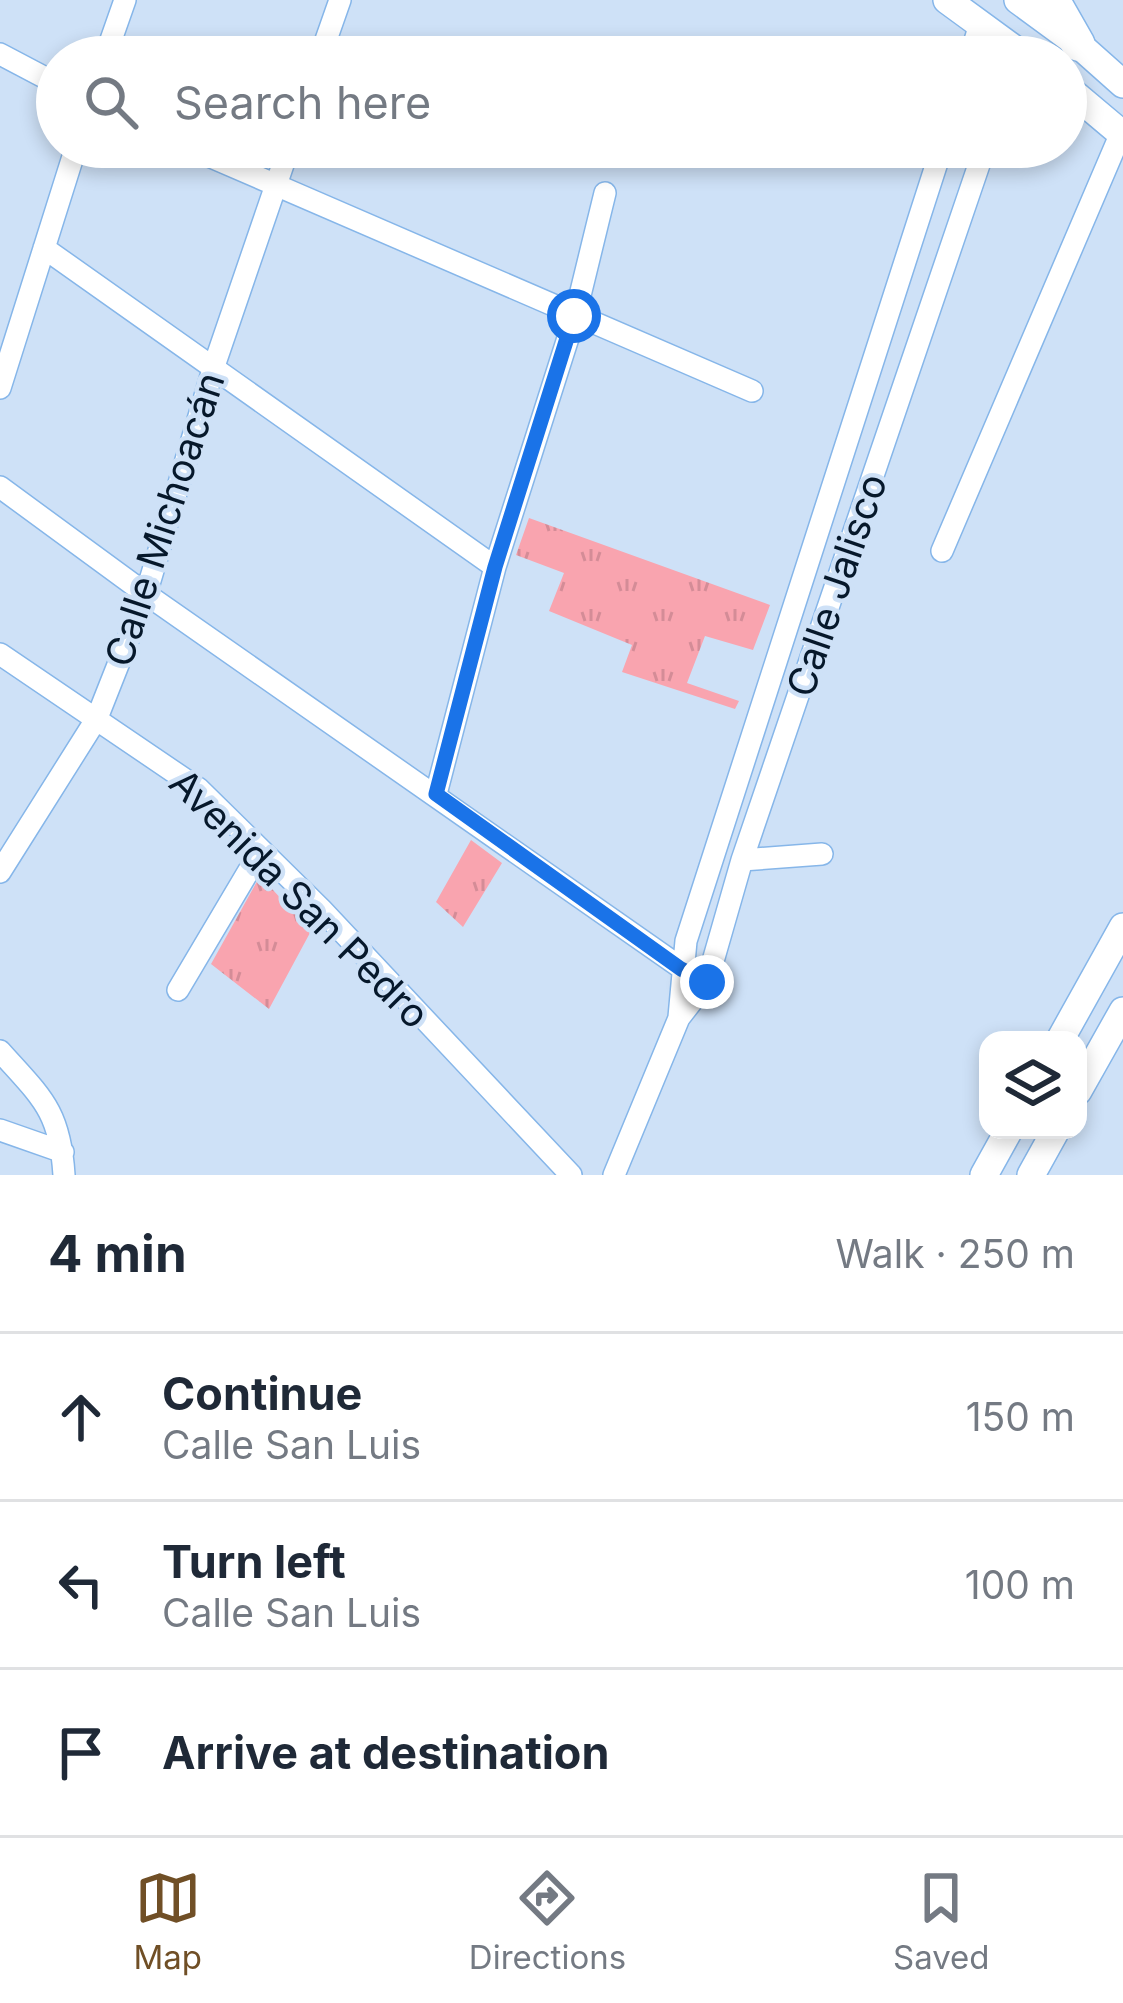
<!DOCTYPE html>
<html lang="en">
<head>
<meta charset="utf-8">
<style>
  :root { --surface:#fff; --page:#f6f6f7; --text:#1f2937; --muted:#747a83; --line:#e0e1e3; --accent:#704f26 }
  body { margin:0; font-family:Inter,sans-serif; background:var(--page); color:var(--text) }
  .controls { position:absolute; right:36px; bottom:36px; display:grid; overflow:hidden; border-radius:24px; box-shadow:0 6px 18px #0003 }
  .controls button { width:108px; height:108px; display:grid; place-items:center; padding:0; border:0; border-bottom:3px solid var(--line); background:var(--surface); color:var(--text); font:60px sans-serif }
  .stop { position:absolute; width:36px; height:36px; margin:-27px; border:9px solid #1a73e8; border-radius:50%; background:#fff }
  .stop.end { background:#1a73e8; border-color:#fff; box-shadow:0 3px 12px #0008 }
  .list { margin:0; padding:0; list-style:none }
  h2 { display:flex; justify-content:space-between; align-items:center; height:156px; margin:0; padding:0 48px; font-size:51px }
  h2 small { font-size:39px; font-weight:400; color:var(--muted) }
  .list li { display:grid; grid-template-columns:78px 1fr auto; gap:36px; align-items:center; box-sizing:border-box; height:168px; padding:0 48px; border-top:3px solid var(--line) }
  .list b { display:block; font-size:45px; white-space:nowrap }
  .list p { margin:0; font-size:39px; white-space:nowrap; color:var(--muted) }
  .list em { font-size:39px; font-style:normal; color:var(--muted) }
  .icon { flex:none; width:66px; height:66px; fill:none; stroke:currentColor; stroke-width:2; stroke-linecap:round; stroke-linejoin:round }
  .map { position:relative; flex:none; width:1123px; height:1175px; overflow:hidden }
  .search { position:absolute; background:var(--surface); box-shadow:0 6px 18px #0003; left:36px; right:36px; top:36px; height:132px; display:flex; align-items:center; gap:30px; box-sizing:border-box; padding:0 42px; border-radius:66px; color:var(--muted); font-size:45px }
  .sheet { height:660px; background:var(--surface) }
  nav { display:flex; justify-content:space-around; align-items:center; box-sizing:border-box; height:168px; border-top:3px solid var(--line); background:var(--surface); font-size:33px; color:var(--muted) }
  nav a { display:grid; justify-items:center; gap:6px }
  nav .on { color:var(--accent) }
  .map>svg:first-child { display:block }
  .grass { fill:url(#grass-tufts) }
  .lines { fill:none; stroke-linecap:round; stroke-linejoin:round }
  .minor-casing { stroke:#86b6e9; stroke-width:24 }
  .major-casing { stroke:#86b6e9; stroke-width:30 }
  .highway-casing { stroke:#86b6e9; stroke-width:36 }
  .minor { stroke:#fff; stroke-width:21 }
  .major { stroke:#fff; stroke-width:27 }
  .highway { stroke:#fff; stroke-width:33 }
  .route { stroke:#1a73e8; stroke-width:15 }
  .labels { text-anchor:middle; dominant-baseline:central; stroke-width:9; stroke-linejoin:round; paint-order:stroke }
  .street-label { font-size:39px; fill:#06182b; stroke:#cee1f7 }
</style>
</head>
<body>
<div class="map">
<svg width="1123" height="1175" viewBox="0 0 1123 1175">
  <defs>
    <pattern id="grass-tufts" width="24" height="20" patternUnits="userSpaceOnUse" patternTransform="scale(3)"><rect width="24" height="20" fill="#f9a4af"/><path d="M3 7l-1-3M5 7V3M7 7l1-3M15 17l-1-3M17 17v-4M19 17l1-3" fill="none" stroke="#d48c97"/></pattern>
  </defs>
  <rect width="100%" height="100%" fill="#cee1f7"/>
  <!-- grass -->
  <path class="grass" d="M529 518 770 605 753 650 705 636 687 683 739 701 735 709 622 672 632 645 549 611 564 573 516 555Z
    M471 840 502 863 463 927 436 902Z
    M260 876 311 931 269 1009 211 964Z"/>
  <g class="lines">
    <!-- minor casing -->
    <g class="minor-casing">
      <path id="minor" d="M0 54 57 84
        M105 57 125 0
        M320 57 340 0
        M970 57 980 24
        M188 147 752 391
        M44 248 495 567
        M0 388 76 147
        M0 487 146 594 690 974
        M942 551 1121 133
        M0 654 199 789 321 909 571 1175
        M436 794 495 567 575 316 605 193
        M742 860 822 854
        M0 872 97 718 146 594 214 366 289 147
        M178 990 261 850
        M679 1017 686 941 942 147
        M0 1051C41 1097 60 1110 64 1175
        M0 1130 63 1152
        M614 1175 679 1018 707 982 742 860 985 147"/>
    </g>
    <!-- major casing -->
    <g class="major-casing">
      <path id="major" d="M947 0 1025 57
        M1018 0 1078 44 1123 84
        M1066 87 1123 135
        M1060 1040 1123 927
        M1078 1091 1123 1011
        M984 1175 1009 1130
        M1031 1175 1056 1130"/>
    </g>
    <!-- highway casing -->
    <g class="highway-casing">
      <path id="highway" d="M1053 0 1078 44"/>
    </g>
    <!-- minor -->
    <use href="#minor" class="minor"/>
    <!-- major -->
    <use href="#major" class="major"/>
    <!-- highway -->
    <use href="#highway" class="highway"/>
  </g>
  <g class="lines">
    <!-- route -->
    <path class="route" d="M574 316 495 567 436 794 681 969 707 982"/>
  </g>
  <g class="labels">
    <!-- street labels -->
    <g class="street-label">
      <text transform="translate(164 519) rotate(-72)">Calle Michoacán</text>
      <text transform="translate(836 585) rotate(-71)">Calle Jalisco</text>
      <text transform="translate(300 898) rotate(45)">Avenida San Pedro</text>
    </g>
  </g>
</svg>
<div class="controls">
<button><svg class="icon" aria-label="layers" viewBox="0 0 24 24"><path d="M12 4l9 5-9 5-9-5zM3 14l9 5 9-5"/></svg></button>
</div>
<div class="stop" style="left:574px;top:316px"></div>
<div class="stop end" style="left:707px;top:982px"></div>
<div class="search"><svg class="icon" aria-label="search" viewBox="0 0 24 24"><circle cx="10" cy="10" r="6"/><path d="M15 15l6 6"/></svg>Search here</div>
</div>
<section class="sheet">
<h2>4 min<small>Walk · 250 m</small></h2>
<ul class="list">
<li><svg class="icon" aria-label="ahead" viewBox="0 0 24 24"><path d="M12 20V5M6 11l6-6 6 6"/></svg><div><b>Continue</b><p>Calle San Luis</p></div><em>150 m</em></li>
<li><svg class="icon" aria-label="left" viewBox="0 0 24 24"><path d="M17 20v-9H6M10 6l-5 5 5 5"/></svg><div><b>Turn left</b><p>Calle San Luis</p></div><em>100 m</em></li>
<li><svg class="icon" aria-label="arrive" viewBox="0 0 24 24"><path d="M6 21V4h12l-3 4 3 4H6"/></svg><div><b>Arrive at destination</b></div></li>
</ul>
</section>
<nav>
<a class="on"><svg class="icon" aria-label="map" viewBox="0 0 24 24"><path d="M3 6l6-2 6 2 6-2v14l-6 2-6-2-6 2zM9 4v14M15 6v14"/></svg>Map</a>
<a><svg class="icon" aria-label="directions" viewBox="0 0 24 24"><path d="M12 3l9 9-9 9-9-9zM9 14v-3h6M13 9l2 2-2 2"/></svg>Directions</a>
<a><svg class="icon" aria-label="saved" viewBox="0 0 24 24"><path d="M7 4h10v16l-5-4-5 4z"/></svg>Saved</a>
</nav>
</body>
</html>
